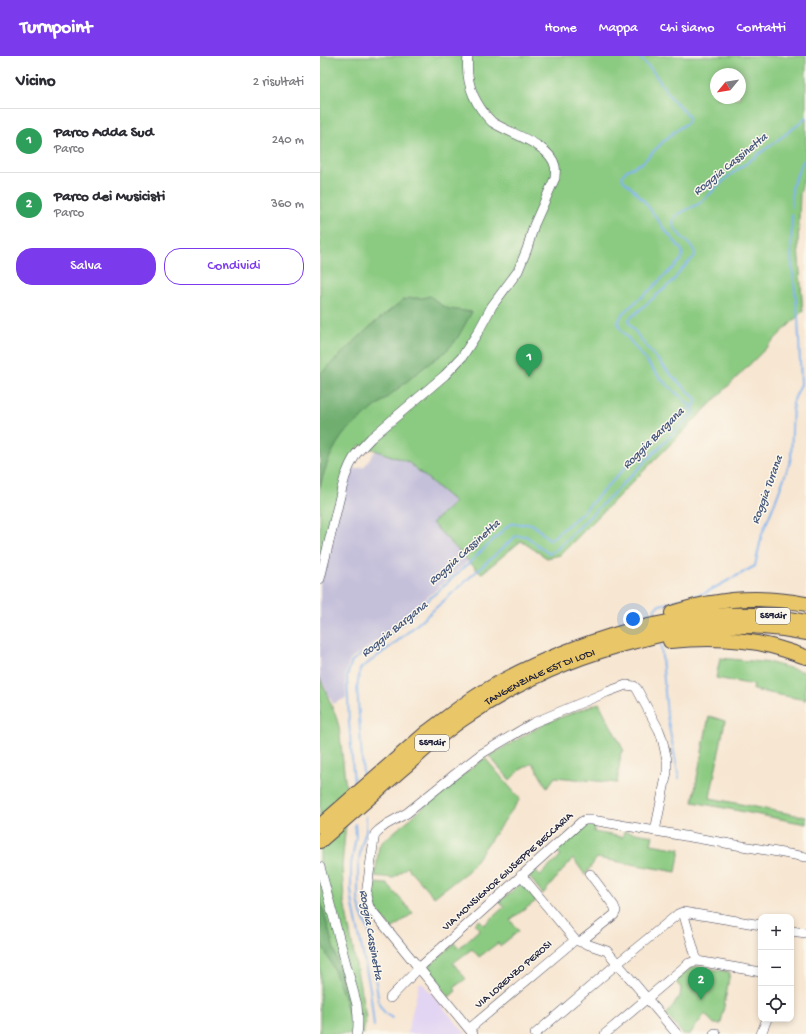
<!DOCTYPE html>
<html lang="it">
<head>
<meta charset="utf-8">
<style>
  :root { --surface:#fff; --page:#f7f7f7; --text:#2b2b33; --muted:#7c7c81; --line:#e1e1e2; --accent:#7c3aed }
  body { margin:0; font-family:"Gochi Hand",sans-serif; background:var(--page); color:var(--text) }
  .controls { position:absolute; right:12px; bottom:12px; display:grid; overflow:hidden; border-radius:8px; box-shadow:0 2px 6px #0003 }
  .controls button { width:36px; height:36px; display:grid; place-items:center; padding:0; border:0; border-bottom:1px solid var(--line); background:var(--surface); color:var(--text); font:20px sans-serif }
  .compass { position:absolute; left:390px; top:12px; width:36px; height:36px; border-radius:50%; background:var(--surface); box-shadow:0 2px 6px #0003; rotate:240deg }
  .you { position:absolute; left:313px; top:563px; width:14px; height:14px; margin:-10px; border:3px solid #fff; border-radius:50%; background:#1a73e8; box-shadow:0 0 0 6px #1a73e833 }
  .badge { display:grid; place-items:center; width:26px; height:26px; border-radius:50%; background:var(--accent); color:#fff; font-size:13px; font-weight:700 }
  .pin { position:absolute; translate:-50% -33px; filter:drop-shadow(0 1px 2px #0008) }
  .pin::after { content:''; position:absolute; top:21px; width:14px; height:12px; background:inherit; clip-path:polygon(0 0,100% 0,50% 100%) }
  .list { margin:0; padding:0; list-style:none }
  h2 { display:flex; justify-content:space-between; align-items:center; height:52px; margin:0; padding:0 16px; font-size:17px }
  h2 small { font-size:13px; font-weight:400; color:var(--muted) }
  .list li { display:grid; grid-template-columns:26px 1fr auto; gap:12px; align-items:center; box-sizing:border-box; height:64px; padding:0 16px; border-top:1px solid var(--line) }
  .list b { display:block; font-size:15px; white-space:nowrap }
  .list p { margin:0; font-size:13px; white-space:nowrap; color:var(--muted) }
  .list em { font-size:13px; font-style:normal; color:var(--muted) }
  .actions { display:flex; gap:8px; padding:12px 16px }
  .actions a { flex:1; padding:9px 0; border:1px solid var(--accent); border-radius:16px; text-align:center; font-size:14px; color:var(--accent) }
  .actions .main { background:var(--accent); color:#fff }
  .icon { flex:none; width:22px; height:22px; fill:none; stroke:currentColor; stroke-width:2; stroke-linecap:round; stroke-linejoin:round }
  .map { position:relative; flex:none; width:486px; height:978px; overflow:hidden }
  header { display:flex; align-items:center; gap:24px; box-sizing:border-box; height:56px; padding:0 20px; background:var(--accent); color:#fff }
  header strong { font-size:19px }
  nav { display:flex; gap:22px; margin-inline-start:auto; font-size:14px }
  main { display:flex }
  aside { flex:1; background:var(--surface) }
  .map>svg:first-child { display:block }
  .built { fill:#e2d4f3 }
  .industrial { fill:#c5c0da }
  .green { fill:#8bca81; stroke:#56765e; fill-rule:evenodd }
  .forest { fill:#70ae6f; stroke:#496855 }
  .lines { fill:none; stroke-linecap:round; stroke-linejoin:round }
  .stream { stroke:#81b4ee; stroke-width:2 }
  .minor-casing { stroke:#423f52; stroke-width:10 }
  .trunk-casing { stroke:#423f52; stroke-width:16 }
  .minor { stroke:#fff; stroke-width:9 }
  .trunk { stroke:#e9c769; stroke-width:14 }
  .labels { text-anchor:middle; dominant-baseline:central; stroke-width:3; stroke-linejoin:round; paint-order:stroke }
  .shield { fill:#fbf7ec; stroke:#636270; stroke-width:1 }
  .shield-label { font-size:10px; font-weight:bold; fill:#22223b }
  .street-label { font-size:11px; fill:#22223b; stroke:#fbf7ec }
  .water-label { font-size:12px; font-style:italic; fill:#43557a; stroke:#fbf7ec }
</style>
</head>
<body>
<header>
<strong>Turnpoint</strong>
<nav><a>Home</a><a>Mappa</a><a>Chi siamo</a><a>Contatti</a></nav>
</header>
<main>
<aside>
<h2>Vicino<small>2 risultati</small></h2>
<ul class="list">
<li><span class="badge" style="background:#2e9e5b">1</span><div><b>Parco Adda Sud</b><p>Parco</p></div><em>240 m</em></li>
<li><span class="badge" style="background:#2e9e5b">2</span><div><b>Parco dei Musicisti</b><p>Parco</p></div><em>360 m</em></li>
</ul>
<div class="actions"><a class="main">Salva</a><a>Condividi</a></div>
</aside>
<div class="map">
<svg width="486" height="978" viewBox="0 0 486 978">
  <rect width="100%" height="100%" fill="#fbf7ec"/>
  <filter id="ink" filterUnits="userSpaceOnUse"><feTurbulence type="fractalNoise" baseFrequency=".025" numOctaves="2"/><feDisplacementMap in="SourceGraphic" scale="8" xChannelSelector="R" yChannelSelector="G"/><feConvolveMatrix kernelMatrix="1 2 1 2 8 2 1 2 1" color-interpolation-filters="sRGB"/></filter>
  <filter id="wash" filterUnits="userSpaceOnUse"><feTurbulence type="fractalNoise" baseFrequency=".012" numOctaves="4" result="noise"/><feDisplacementMap in="SourceGraphic" scale="16" xChannelSelector="R" yChannelSelector="G"/><feGaussianBlur stdDeviation="0.9" result="paint"/><feColorMatrix in="noise" values="0 0 0 0 0 0 0 0 0 0 0 0 0 0 0 0 0 1.4 0 .05"/><feComposite in="paint" operator="in"/></filter>
  <g filter="url(#wash)">
    <rect width="100%" height="100%" fill="#f7e6d1"/>
    <!-- built -->
    <path class="built" d="M99 928H103L146 978H87Z"/>
    <!-- industrial -->
    <path class="industrial" d="M69 376 187 467 148 505 65 579 30 604 25 619 26 642 13 648 0 621V505L23 415 44 411Z"/>
    <!-- green -->
    <path class="green" d="M0 0H486V117L484 122 480 138 478 190 483 255 240 499 227 502 201 485 161 518 112 467 135 446 88 406 41 389 38 391 0 511ZM396 18H420V42H396Z
      M400 602 451 607 485 616 486 644 433 634 434 629 396 622Z
      M0 622 16 660 19 671 26 732 27 756 22 810 23 829 24 845 46 962 43 978H0Z
      M279 647 304 695 301 696 297 727 235 721 227 732 213 707 200 714 190 724 169 700 228 666Z
      M389 660 405 665 390 742 486 761V768L373 746 378 716Z
      M165 702 200 743 148 815 114 841 87 811 73 822 55 820 59 790 61 787 136 724Z
      M267 769H275L274 776 303 781 304 775 333 780 331 788 360 793 356 816 277 802 265 819 253 802 223 838 210 822 209 820 215 814 220 819 241 800 236 794 261 772Z
      M54 827 67 828 93 857 72 873 54 851 53 842Z
      M200 828 203 829 216 845 190 864 199 875 180 890 178 887 159 901 152 893 133 907 146 923 134 931 136 935 129 941 108 916 107 912 135 887 139 892 160 873 155 868 160 864 164 869 184 851 179 846Z
      M373 910 410 916 401 968H394L385 958 370 978H363L346 959 360 940 361 932 355 925Z"/>
    <!-- forest -->
    <path class="forest" d="M110 240 121 249 129 253 152 256 138 281 133 288 124 297 107 309 27 374C13 390 5 410 0 431V318L53 268 83 244 90 242H103Z
      M0 842 30 952 31 966 21 933 12 909 0 885Z"/>
    <g class="lines">
      <!-- stream -->
      <path class="stream" d="M472 151V130L482 107 486 102
        M334 556C335 552 336 550 340 549L385 537 435 510 442 478 457 441 471 403 473 346 481 328 478 261 471 200 472 158
        M341 589 347 660 359 722
        M43 719 37 631 40 613 74 588 109 558 196 480H206L229 498 237 493 338 393 374 356V354L373 352 341 323 332 312 300 272 298 267 302 258 305 255 330 234 361 204C363 200 363 198 362 194L346 175 324 145 316 136 303 124 302 120 304 117 307 114 322 107 344 85 354 76 367 67 369 63 368 59 352 43 332 14 318 0
        M34 728 29 666 27 620 32 605 66 582 149 507 190 468H212L230 484 261 458 306 411 350 369 362 357 375 349 376 347V343L351 319 325 289 311 270 309 267V263L353 225 361 214 375 200C375 197 375 196 374 194 369 186 346 171 355 161 358 157 374 151 380 147L409 120 478 69 486 61
        M46 760V775L41 791 38 810V843L41 858 49 874 50 880 52 900 59 948C62 955 66 958 72 962
        M35 768 36 780 31 809V834L33 849 50 933 54 970"/>
    </g>
  </g>
  <g filter="url(#ink)">
    <g class="lines">
      <!-- minor casing -->
      <g class="minor-casing">
        <path id="minor" d="M0 523 22 432 25 421 30 409 36 398 51 382 125 319 142 301 158 276 172 250 198 215 207 193 214 169 235 122C235 118 236 114 235 110 230 88 190 78 172 66 154 48 145 26 148 0
          M0 811 37 949C38 959 39 968 37 978
          M201 819 255 884 287 895 357 978
          M363 856 441 869
          M363 856 377 905
          M471 875 486 877
          M260 886 294 859 296 855 294 850 270 818
          M70 942 99 912 261 766 265 764H272L486 801
          M149 973 255 884
          M153 978 49 851 46 839 54 783 55 778 59 774 67 768 87 757 134 719 161 698 213 667 287 636 306 629 314 630 317 633 339 674 342 682 347 704V716L335 775
          M215 978 298 907 358 858 363 856
          M285 978 369 907 377 905 441 916
          M394 978 395 977 396 978
          M441 978 447 963"/>
      </g>
      <!-- trunk casing -->
      <g class="trunk-casing">
        <g id="trunk">
          <path d="M352 557C365 553 378 549 391 547 422 541 455 542 486 548"/>
          <path d="M350 585C382 582 419 582 451 590 463 593 474 597 486 601"/>
          <path d="M0 770 106 677C125 663 143 648 163 636 208 609 253 591 304 576 364 560 424 552 486 566"/>
          <path id="s1" d="M0 785C27 761 55 737 82 713 102 696 121 678 143 663 197 625 252 601 316 585 328 582 341 578 354 576 398 567 442 568 486 577"/>
        </g>
      </g>
      <!-- minor -->
      <use href="#minor" class="minor"/>
      <!-- trunk -->
      <use href="#trunk" class="trunk"/>
    </g>
  </g>
  <g class="labels">
    <!-- shield labels -->
    <g class="shield">
      <rect x="436" y="552" width="34" height="16" rx="3"/>
      <rect x="95" y="679" width="34" height="16" rx="3"/>
    </g>
    <g class="shield-label">
      <text x="453" y="560">SS9dir</text>
      <text x="112" y="687">SS9dir</text>
    </g>
    <!-- street labels -->
    <g class="street-label">
      <text stroke="none"><textPath href="#s1" startOffset="276">TANGENZIALE EST DI LODI</textPath></text>
      <text transform="translate(188 816) rotate(-42)">VIA MONSIGNOR GIUSEPPE BECCARIA</text>
      <text transform="translate(194 919) rotate(-41)">VIA LORENZO PEROSI</text>
    </g>
    <!-- water labels -->
    <g class="water-label">
      <text transform="translate(411 109) rotate(-39)">Roggia Cassinetta</text>
      <text transform="translate(334 383) rotate(-45)">Roggia Bargana</text>
      <text transform="translate(448 434) rotate(-70)">Roggia Turana</text>
      <text transform="translate(145 497) rotate(-42)">Roggia Cassinetta</text>
      <text transform="translate(75 574) rotate(-39)">Roggia Bargana</text>
      <text transform="translate(50 879) rotate(80)">Roggia Cassinetta</text>
    </g>
  </g>
</svg>
<div class="controls">
<button>+</button>
<button>−</button>
<button><svg class="icon" aria-label="locate" viewBox="0 0 24 24"><circle cx="12" cy="12" r="6"/><path d="M12 2v4M12 18v4M2 12h4M18 12h4"/></svg></button>
</div>
<svg class="compass" viewBox="-18 -18 36 36"><path d="M0-13l5 13h-10z" fill="#e53935"/><path d="M0 13l5-13h-10z" fill="#7c7c81"/></svg>
<div class="you"></div>
<div class="pin badge" style="left:209px;top:321px;background:#2e9e5b">1</div>
<div class="pin badge" style="left:381px;top:944px;background:#2e9e5b">2</div>
</div>
</main>
</body>
</html>
